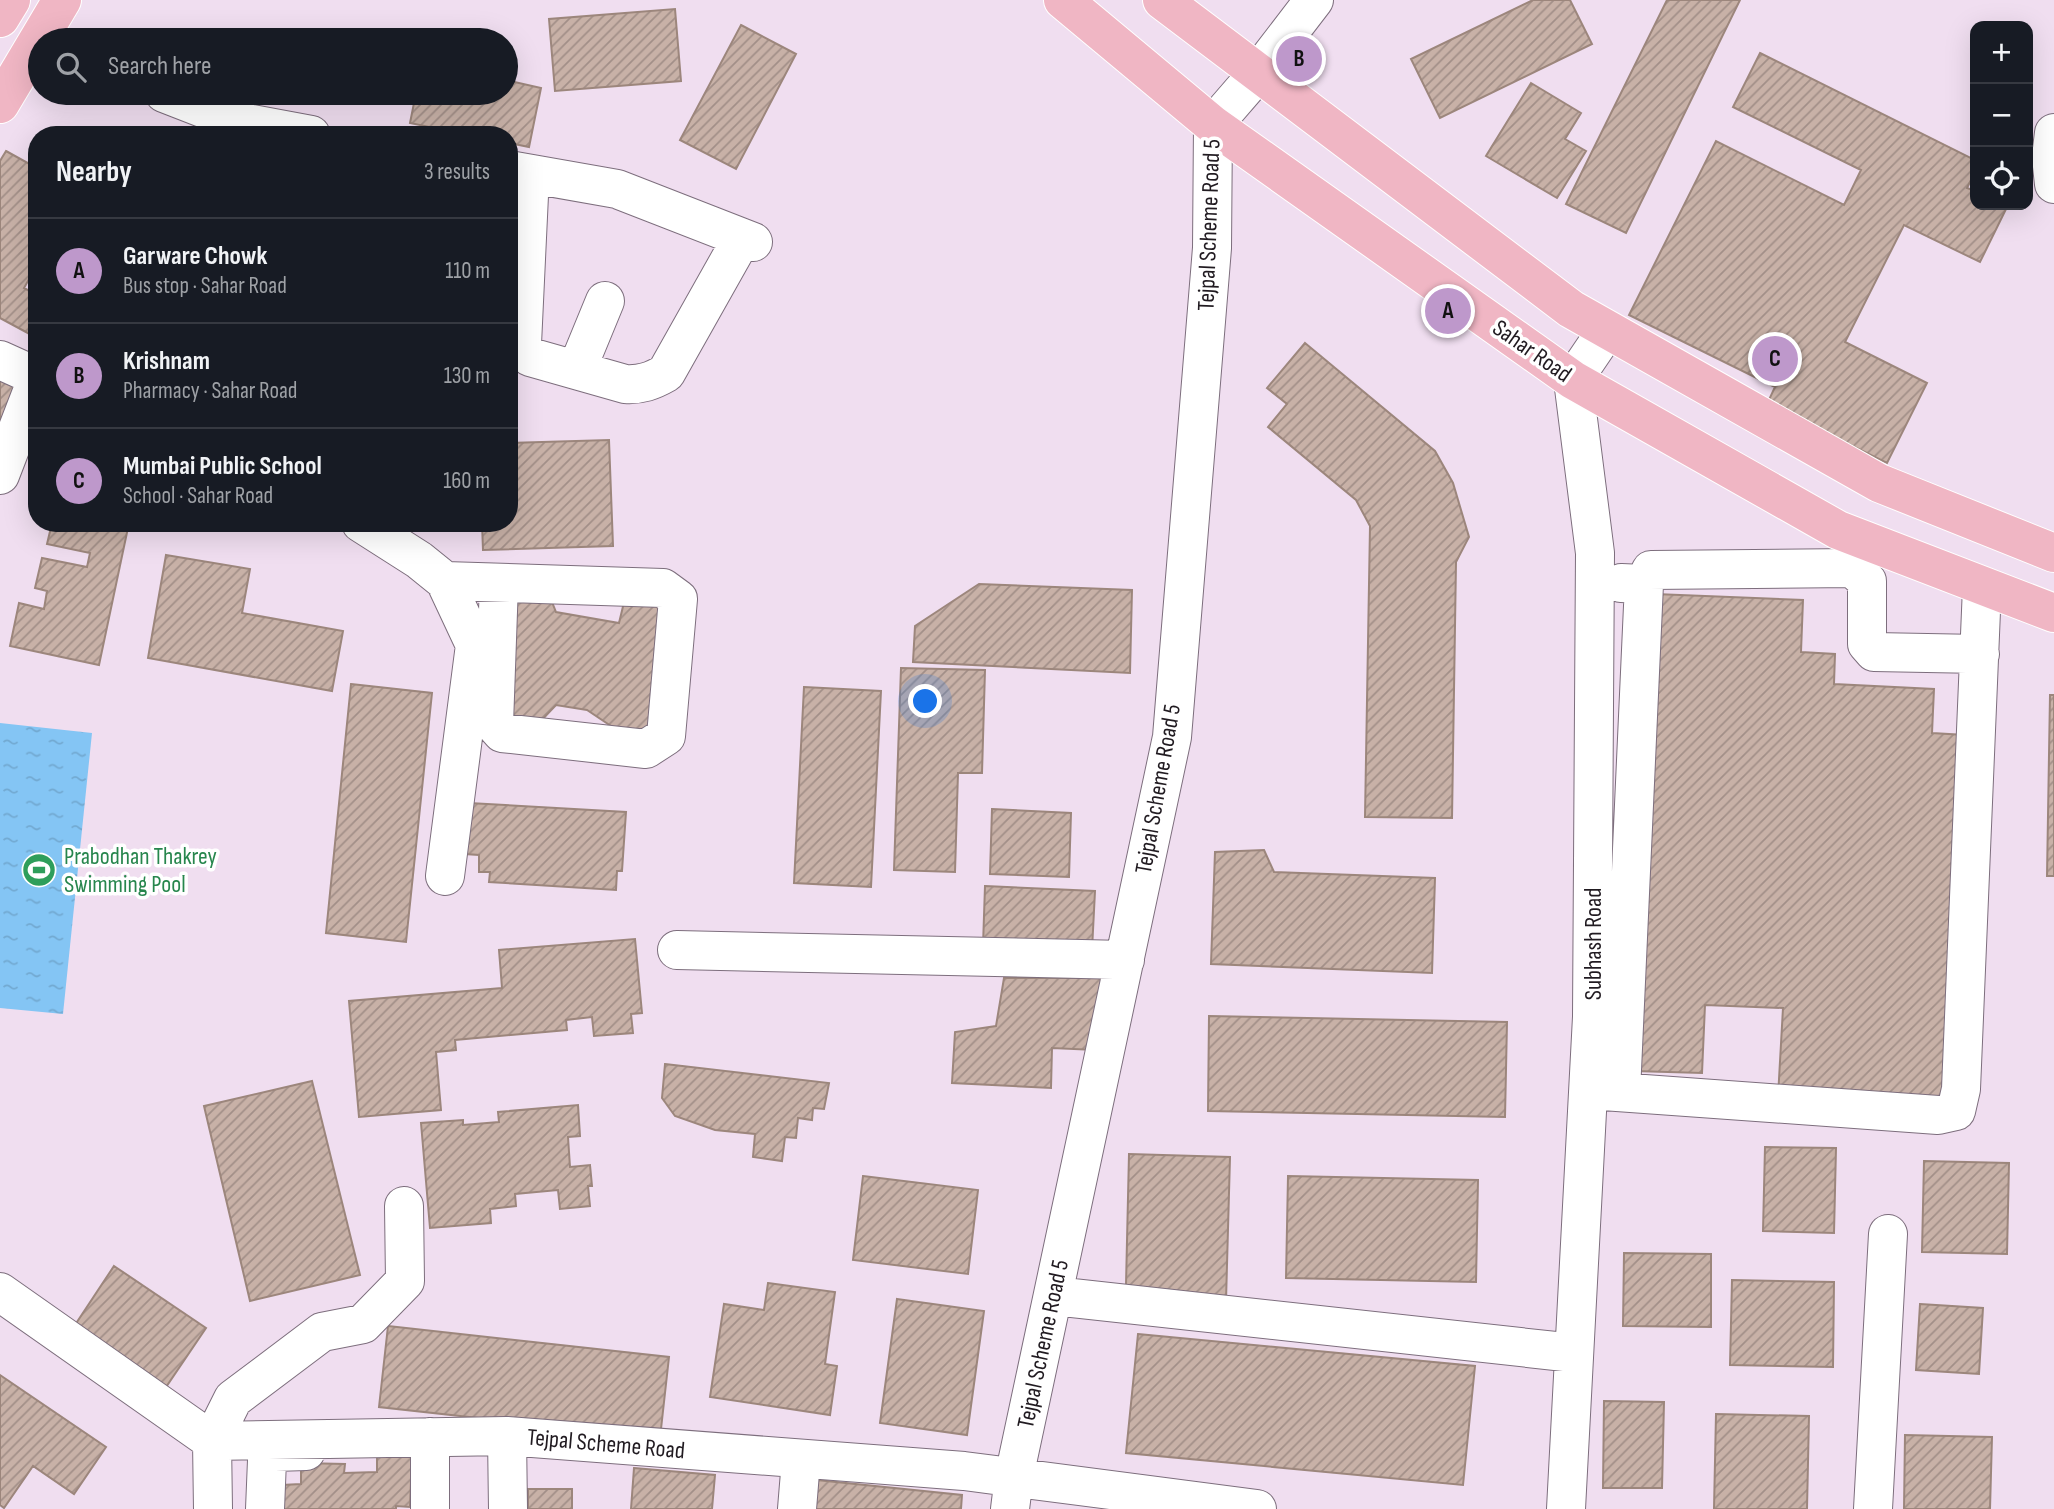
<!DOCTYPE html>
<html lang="en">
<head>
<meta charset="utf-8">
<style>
  :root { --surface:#171b24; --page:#242831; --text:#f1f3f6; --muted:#9ea1a6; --line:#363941; --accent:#be98cb }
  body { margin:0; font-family:"Sofia Sans Condensed",sans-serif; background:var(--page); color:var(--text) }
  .controls { position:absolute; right:21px; top:21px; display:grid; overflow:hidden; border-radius:14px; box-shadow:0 7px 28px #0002 }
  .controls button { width:63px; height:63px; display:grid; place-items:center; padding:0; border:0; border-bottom:2px solid var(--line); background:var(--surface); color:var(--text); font:35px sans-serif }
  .you { position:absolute; left:926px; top:702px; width:24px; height:24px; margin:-18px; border:5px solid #fff; border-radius:50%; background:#1a73e8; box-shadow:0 0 0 10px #1a73e833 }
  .badge { display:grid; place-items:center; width:46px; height:46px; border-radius:50%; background:var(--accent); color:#111; font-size:23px; font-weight:700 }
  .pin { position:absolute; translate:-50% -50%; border:4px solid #fff; box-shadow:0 2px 7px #0006 }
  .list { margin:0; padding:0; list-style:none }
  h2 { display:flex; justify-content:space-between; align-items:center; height:91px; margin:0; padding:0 28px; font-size:30px }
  h2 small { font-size:23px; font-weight:400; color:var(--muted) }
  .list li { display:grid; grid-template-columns:46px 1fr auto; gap:21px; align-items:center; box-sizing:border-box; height:105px; padding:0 28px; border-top:2px solid var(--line) }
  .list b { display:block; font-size:26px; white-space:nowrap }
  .list p { margin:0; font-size:23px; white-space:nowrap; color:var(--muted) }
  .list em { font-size:23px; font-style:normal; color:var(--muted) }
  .icon { flex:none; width:38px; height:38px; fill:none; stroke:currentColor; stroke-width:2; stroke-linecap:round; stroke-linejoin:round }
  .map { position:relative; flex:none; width:2054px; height:1509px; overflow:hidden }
  .search { position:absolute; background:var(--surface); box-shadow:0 7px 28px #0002; left:28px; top:28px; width:490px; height:77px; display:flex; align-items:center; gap:18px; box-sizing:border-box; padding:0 24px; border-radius:38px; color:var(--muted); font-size:26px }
  .panel { position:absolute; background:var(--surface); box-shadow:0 7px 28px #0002; left:28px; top:126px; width:490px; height:406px; border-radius:28px }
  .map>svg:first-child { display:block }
  .water { fill:url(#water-ripples) }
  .building { fill:url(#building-hatch); stroke:#9c867c; stroke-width:2 }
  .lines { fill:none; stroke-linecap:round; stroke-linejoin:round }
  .minor-casing { stroke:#7d6e7d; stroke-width:40 }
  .major-casing { stroke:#fff; stroke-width:40 }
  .minor { stroke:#fff; stroke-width:38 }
  .major { stroke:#f0b6c4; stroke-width:38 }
  .labels { text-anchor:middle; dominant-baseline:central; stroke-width:7; stroke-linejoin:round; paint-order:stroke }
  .street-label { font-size:24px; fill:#211b21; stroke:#fff }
  .leisure-label { font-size:24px; fill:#27864d; stroke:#fff; text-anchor:start }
</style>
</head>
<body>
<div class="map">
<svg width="2054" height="1509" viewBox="0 0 2054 1509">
  <defs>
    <pattern id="water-ripples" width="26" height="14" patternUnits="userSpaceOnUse" patternTransform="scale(1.75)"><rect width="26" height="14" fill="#84c5f4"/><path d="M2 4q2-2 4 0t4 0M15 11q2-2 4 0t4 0" fill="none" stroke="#72a9d1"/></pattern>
    <pattern id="building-hatch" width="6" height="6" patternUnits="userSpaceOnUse" patternTransform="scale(1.75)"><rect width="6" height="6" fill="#c8b1a7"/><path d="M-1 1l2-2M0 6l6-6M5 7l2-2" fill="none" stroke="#a28f88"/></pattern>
  </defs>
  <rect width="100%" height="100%" fill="#f0def0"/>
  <!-- water -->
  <path class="water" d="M0 723 92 733 63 1014 0 1008Z"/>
  <!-- building -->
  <path class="building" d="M1533 0H1570L1592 44 1440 118 1411 59Z
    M1667 0H1740L1626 233 1566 204Z
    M675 9 681 81 555 91 549 19Z
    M741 25 796 54 736 169 680 140Z
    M1760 53 1975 160V172L1967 188 1975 191V205H2002L2007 207 1980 262 1904 225 1845 342 1927 383 1887 463 1767 404 1775 387 1629 315 1716 141 1844 205 1861 170 1733 107Z
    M506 80 541 88 529 147 509 143V135H468L410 123 416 93H506Z
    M1531 83 1581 113 1565 139 1586 151 1557 198 1486 156Z
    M6 151 37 168V265L24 288 37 295V338L0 318V161Z
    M1305 343 1435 451 1453 483 1469 537 1456 562 1452 818 1365 817 1370 526 1356 500 1268 427 1287 404 1267 388Z
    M0 367 33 379 0 451Z
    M609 440 613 546 483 550 482 523H509V443Z
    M52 523H129L99 665 10 646 19 603 44 609 47 591 35 588 42 558 87 567 90 553 47 544Z
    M166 555 250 569 242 613 343 631 332 691 148 658Z
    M979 584 1132 590 1130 673 913 662 915 626Z
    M509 588 550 597 556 612 619 623 627 590 669 599 660 728 617 730 587 710 556 705 539 723 500 718Z
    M1655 594 1803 600 1801 652 1835 654 1834 684 1934 689 1932 733 1965 735 1949 1105 1778 1097 1783 1008 1705 1005 1702 1073 1634 1071Z
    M901 668 985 670 982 773H958L955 872 894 870Z
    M351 684 432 693 406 942 326 933Z
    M804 687 881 691 871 887 794 883Z
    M2050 695H2054V876H2047Z
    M469 803 626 812 622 871H617L616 890 489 882 490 872H479V855L465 854Z
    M992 809 1071 813 1069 877 990 874Z
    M1264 850 1274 872 1435 878 1432 973 1211 964 1215 852Z
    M985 886 1095 891 1092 950 983 946Z
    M635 939 642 1013 631 1014 633 1033 594 1036 592 1017 566 1020 567 1030 455 1040 456 1050 436 1052 441 1110 359 1117 349 1001 502 988 499 950Z
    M1004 978H1112L1095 1050 1052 1048 1051 1088 952 1083 955 1032 996 1026Z
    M1209 1016 1507 1022 1505 1117 1208 1111Z
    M665 1064 829 1083 824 1109 813 1108 812 1120 798 1118 796 1138 785 1137 782 1161 753 1157 755 1134 715 1130 675 1116 662 1098Z
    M312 1081 360 1275 250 1301 204 1106Z
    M578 1105 580 1136 568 1137 570 1167 590 1165 592 1186H588L590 1206 560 1209 558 1190 515 1194 516 1206 490 1209 491 1223 430 1228 421 1123 463 1120V1125L499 1122 498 1112Z
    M1765 1147 1836 1148 1834 1233 1763 1231Z
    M1129 1154 1230 1157 1226 1301 1126 1285Z
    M1924 1161 2009 1163 2007 1254 1922 1252Z
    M863 1176 978 1190 968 1274 853 1260Z
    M1288 1176 1478 1180 1476 1282 1286 1278Z
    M1624 1253 1711 1254V1327L1623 1326Z
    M114 1266 206 1328 164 1390 73 1328Z
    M1732 1280 1834 1282 1833 1367 1730 1365Z
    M768 1283 835 1292 825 1364 837 1366 830 1415 710 1397 724 1304 764 1310Z
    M897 1299 984 1311 967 1435 880 1423Z
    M1920 1304 1983 1308 1979 1374 1916 1370Z
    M388 1326 669 1357 660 1438 379 1407Z
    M1138 1334 1475 1366 1463 1485 1126 1453Z
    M0 1375 106 1447 74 1494 33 1466 4 1508 0 1505Z
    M1604 1401 1664 1402 1662 1488H1603Z
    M1716 1414 1809 1416 1807 1509H1714Z
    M1905 1435 1992 1437 1990 1509H1904Z
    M377 1451 412 1452 410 1507 396 1506V1509H283L282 1485 301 1484V1463L345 1464 344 1473 377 1472Z
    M634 1468 715 1475 712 1509H631Z
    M807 1479 962 1495 961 1509H804Z
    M528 1489H572V1509H528Z"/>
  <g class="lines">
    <!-- minor casing -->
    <g class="minor-casing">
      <path id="minor" d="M164 93 236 121 311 135
        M2054 133 2051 157 2054 184
        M509 170 617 189 753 242
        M530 174 522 344 524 351 530 357 625 384C641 385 652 381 666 373L742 238
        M0 360 31 374 35 384 0 475
        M577 369 605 301
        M361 523 419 560 445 581 475 645 445 876
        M445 581 663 588 678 599 666 736 646 749 502 733 494 724 499 583
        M1621 583 1644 584 1651 570 1852 568 1867 581V644L1874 652 1980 654
        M677 950 1125 960
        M1589 1090 1938 1115 1956 1111 1961 1089 1982 587
        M1621 1092 1644 584
        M0 1292 212 1441 507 1436 964 1471 1257 1509
        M1054 1296 1574 1353
        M507 1436 508 1509
        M213 1509 212 1441 233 1399 322 1332 363 1324 405 1281 404 1206
        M265 1509 267 1460 275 1452 306 1451
        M430 1509V1437
        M797 1509 801 1460
        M1010 1509 1014 1477 1172 737 1212 248 1213 125 1258 73 1314 0
        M1566 1509 1592 1017 1595 553 1573 380 1607 330
        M1873 1509 1888 1234"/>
    </g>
    <!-- major casing -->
    <g class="major-casing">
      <path id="major" d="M1063 0 1213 125 1573 380 1838 530 2054 613
        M1162 0 1571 309 1879 483 2054 553
        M0 18 11 0
        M0 104 62 0"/>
    </g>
    <!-- minor -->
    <use href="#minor" class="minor"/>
    <!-- major -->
    <use href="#major" class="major"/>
  </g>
  <!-- icons -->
  <defs>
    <g id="stadium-disc" transform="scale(1.75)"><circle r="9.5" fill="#2e9e5b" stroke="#fff"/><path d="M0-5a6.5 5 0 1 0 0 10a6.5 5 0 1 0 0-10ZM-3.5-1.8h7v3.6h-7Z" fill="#fff"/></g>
  </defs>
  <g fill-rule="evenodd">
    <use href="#stadium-disc" x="39" y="870"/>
  </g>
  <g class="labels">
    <!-- street labels -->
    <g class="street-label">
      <text transform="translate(1209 225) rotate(-88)">Tejpal Scheme Road 5</text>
      <text transform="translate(1532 351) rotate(35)">Sahar Road</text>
      <text transform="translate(1158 789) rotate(-80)">Tejpal Scheme Road 5</text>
      <text transform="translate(1593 944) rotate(-90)">Subhash Road</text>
      <text transform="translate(1043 1344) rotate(-78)">Tejpal Scheme Road 5</text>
      <text transform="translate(606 1444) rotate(5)">Tejpal Scheme Road</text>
    </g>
    <!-- leisure labels -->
    <g class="leisure-label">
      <text x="64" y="856">Prabodhan Thakrey<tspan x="64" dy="28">Swimming Pool</tspan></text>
    </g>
  </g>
</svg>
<div class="controls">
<button>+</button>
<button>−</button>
<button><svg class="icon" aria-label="locate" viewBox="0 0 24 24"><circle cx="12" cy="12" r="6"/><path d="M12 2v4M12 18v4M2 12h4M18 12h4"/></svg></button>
</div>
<div class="you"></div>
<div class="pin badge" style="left:1448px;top:311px">A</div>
<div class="pin badge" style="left:1299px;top:59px">B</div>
<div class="pin badge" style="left:1775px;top:359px">C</div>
<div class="search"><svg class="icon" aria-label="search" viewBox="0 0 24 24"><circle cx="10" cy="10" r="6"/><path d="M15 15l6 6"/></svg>Search here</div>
<section class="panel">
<h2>Nearby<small>3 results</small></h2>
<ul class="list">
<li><span class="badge">A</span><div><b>Garware Chowk</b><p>Bus stop · Sahar Road</p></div><em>110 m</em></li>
<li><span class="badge">B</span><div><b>Krishnam</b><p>Pharmacy · Sahar Road</p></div><em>130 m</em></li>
<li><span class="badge">C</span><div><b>Mumbai Public School</b><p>School · Sahar Road</p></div><em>160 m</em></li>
</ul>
</section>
</div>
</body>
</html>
